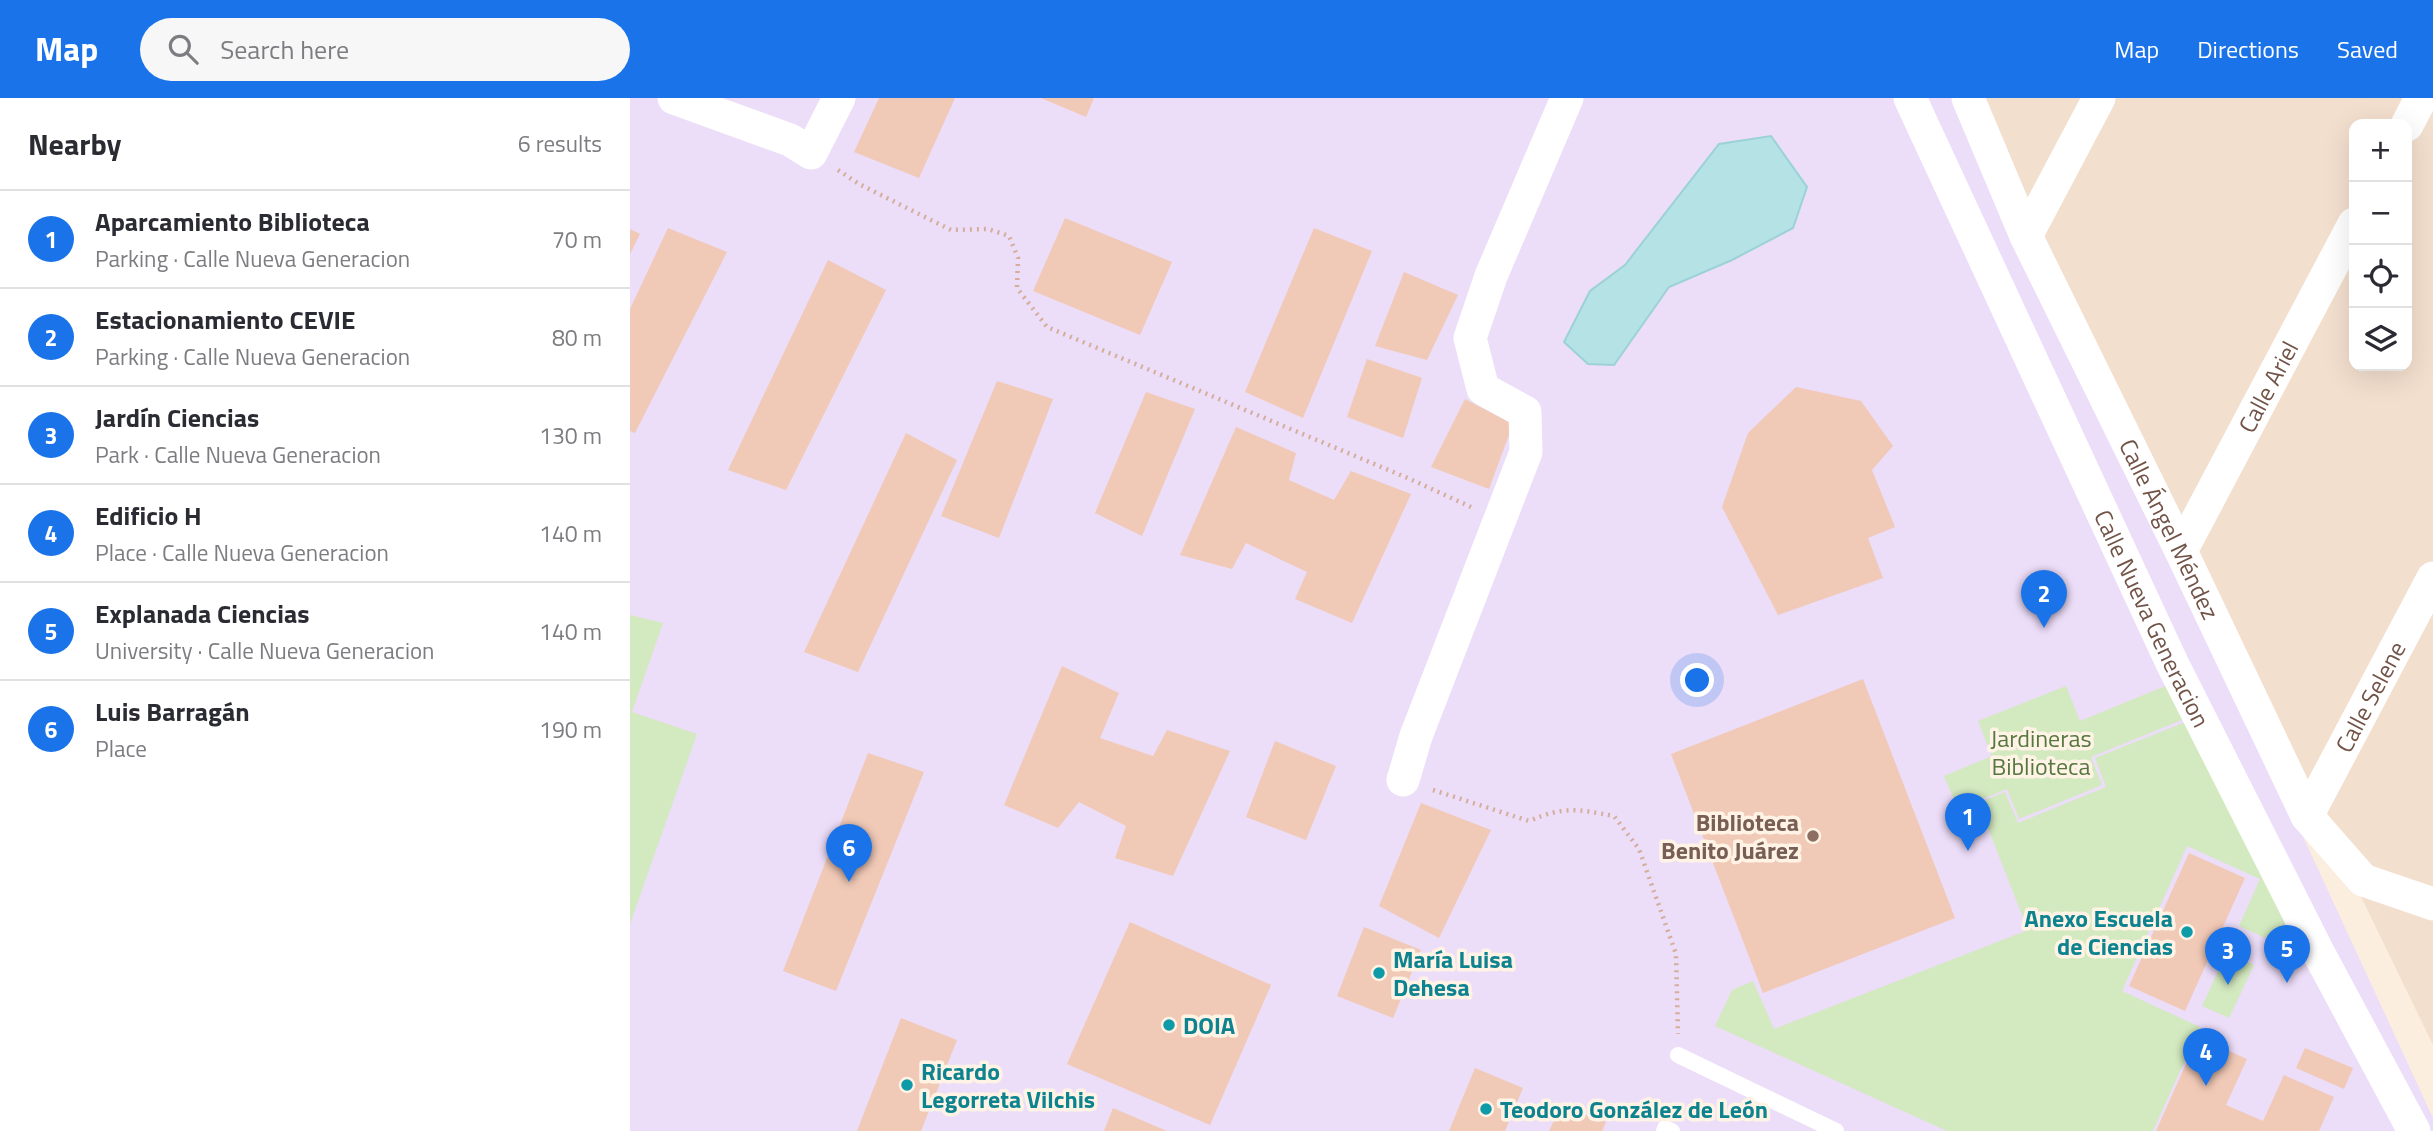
<!DOCTYPE html>
<html lang="en">
<head>
<meta charset="utf-8">
<style>
  :root { --surface:#fff; --page:#f7f7f7; --text:#2b2b33; --muted:#7c7c81; --line:#e1e1e2; --accent:#1a73e8 }
  body { margin:0; font-family:"Titillium Web",sans-serif; background:var(--page); color:var(--text) }
  .controls { position:absolute; right:21px; top:21px; display:grid; overflow:hidden; border-radius:14px; box-shadow:0 7px 28px #0002 }
  .controls button { width:63px; height:63px; display:grid; place-items:center; padding:0; border:0; border-bottom:2px solid var(--line); background:var(--surface); color:var(--text); font:35px sans-serif }
  .you { position:absolute; left:1068px; top:583px; width:24px; height:24px; margin:-18px; border:5px solid #fff; border-radius:50%; background:#1a73e8; box-shadow:0 0 0 10px #1a73e833 }
  .badge { display:grid; place-items:center; width:46px; height:46px; border-radius:50%; background:var(--accent); color:#fff; font-size:23px; font-weight:700 }
  .pin { position:absolute; translate:-50% -58px; filter:drop-shadow(0 2px 4px #0008) }
  .pin::after { content:''; position:absolute; top:37px; width:24px; height:21px; background:inherit; clip-path:polygon(0 0,100% 0,50% 100%) }
  .list { margin:0; padding:0; list-style:none }
  h2 { display:flex; justify-content:space-between; align-items:center; height:91px; margin:0; padding:0 28px; font-size:30px }
  h2 small { font-size:23px; font-weight:400; color:var(--muted) }
  .list li { display:grid; grid-template-columns:46px 1fr auto; gap:21px; align-items:center; box-sizing:border-box; height:98px; padding:0 28px; border-top:2px solid var(--line) }
  .list b { display:block; font-size:26px; white-space:nowrap }
  .list p { margin:0; font-size:23px; white-space:nowrap; color:var(--muted) }
  .list em { font-size:23px; font-style:normal; color:var(--muted) }
  .icon { flex:none; width:38px; height:38px; fill:none; stroke:currentColor; stroke-width:2; stroke-linecap:round; stroke-linejoin:round }
  .map { position:relative; flex:none; width:1803px; height:1033px; overflow:hidden }
  header { display:flex; align-items:center; gap:42px; box-sizing:border-box; height:98px; padding:0 35px; background:var(--accent); color:#fff }
  header strong { font-size:33px }
  nav { display:flex; gap:38px; margin-inline-start:auto; font-size:24px }
  .search { width:490px; height:63px; background:var(--page); display:flex; align-items:center; gap:18px; box-sizing:border-box; padding:0 24px; border-radius:38px; color:var(--muted); font-size:26px }
  main { display:flex }
  aside { flex:1; background:var(--surface) }
  .map>svg:first-child { display:block }
  .residential { fill:#f3dfce; fill-rule:evenodd }
  .education { fill:#ecddf8 }
  .green { fill:#d3e9bf }
  .water { fill:#b5e2e5; stroke:#9bd2d7; stroke-width:2 }
  .building { fill:#f1c9b7 }
  .lines { fill:none; stroke-linecap:round; stroke-linejoin:round }
  .path { stroke:#d5ad9b; stroke-width:4.5; stroke-dasharray:2 5; stroke-linecap:butt }
  .service { stroke:#fff; stroke-width:16 }
  .minor { stroke:#fff; stroke-width:33 }
  .education-dot { fill:#8d6e63; stroke:#fff3e5; stroke-width:2.5 }
  .culture-dot { fill:#0f9aa8; stroke:#fff3e5; stroke-width:2.5 }
  .labels { text-anchor:middle; dominant-baseline:central; stroke-width:7; stroke-linejoin:round; paint-order:stroke }
  .street-label { font-size:24px; fill:#725347; stroke:#fff3e5 }
  .park-label { font-size:24px; fill:#557840; stroke:#fff3e5 }
  .education-label { font-size:24px; font-weight:bold; fill:#785e54; stroke:#fff3e5; text-anchor:end }
  .culture-label { font-size:24px; font-weight:bold; fill:#0d838f; stroke:#fff3e5; text-anchor:start }
</style>
</head>
<body>
<header>
<strong>Map</strong>
<div class="search"><svg class="icon" aria-label="search" viewBox="0 0 24 24"><circle cx="10" cy="10" r="6"/><path d="M15 15l6 6"/></svg>Search here</div>
<nav><a>Map</a><a>Directions</a><a>Saved</a></nav>
</header>
<main>
<aside>
<h2>Nearby<small>6 results</small></h2>
<ul class="list">
<li><span class="badge">1</span><div><b>Aparcamiento Biblioteca</b><p>Parking · Calle Nueva Generacion</p></div><em>70 m</em></li>
<li><span class="badge">2</span><div><b>Estacionamiento CEVIE</b><p>Parking · Calle Nueva Generacion</p></div><em>80 m</em></li>
<li><span class="badge">3</span><div><b>Jardín Ciencias</b><p>Park · Calle Nueva Generacion</p></div><em>130 m</em></li>
<li><span class="badge">4</span><div><b>Edificio H</b><p>Place · Calle Nueva Generacion</p></div><em>140 m</em></li>
<li><span class="badge">5</span><div><b>Explanada Ciencias</b><p>University · Calle Nueva Generacion</p></div><em>140 m</em></li>
<li><span class="badge">6</span><div><b>Luis Barragán</b><p>Place</p></div><em>190 m</em></li>
</ul>
</aside>
<div class="map">
<svg width="1803" height="1033" viewBox="0 0 1803 1033">
  <rect width="100%" height="100%" fill="#fceedf"/>
  <!-- residential -->
  <path class="residential" d="M1343 0H1803V947ZM1724 26H1777V268H1724Z"/>
  <!-- education -->
  <path class="education" d="M0 0H1332L1803 1020V1033H0Z"/>
  <!-- green -->
  <path class="green" d="M0 517 33 525 2 614 67 636 0 826Z
    M1555 580 1569 615 1461 659 1472 687 1389 721 1377 691 1328 711 1314 678 1362 658 1348 623 1436 588 1450 623Z
    M1581 614 1687 863 1609 828 1630 781 1557 748 1492 893 1570 929 1523 1033H1317L1085 928 1102 892 1123 883 1144 931 1398 832 1348 705 1375 694 1388 725 1476 689 1465 660Z
    M1597 854 1624 867 1599 920 1572 908Z"/>
  <!-- water -->
  <path class="water" d="M1141 38 1177 89 1163 130 1102 162 1039 189 984 267 958 266 934 244 960 193 995 167 1089 46Z"/>
  <!-- building -->
  <path class="building" d="M249 0H325L289 80 224 54Z
    M411 0H464L456 19Z
    M435 120 542 164 510 237 403 193Z
    M38 130 97 154 5 335 0 333V211Z
    M684 130 742 153 673 320 615 294Z
    M0 131 10 136 0 156Z
    M198 162 256 192 156 392 98 372Z
    M774 174 828 197 797 262 745 248Z
    M737 261 792 280 773 340 717 319Z
    M367 283 423 301 369 440 311 418Z
    M1166 289 1231 303 1263 348 1242 372 1265 429 1238 440 1253 480 1148 517 1092 409 1118 335Z
    M516 294 565 311 512 438 465 415Z
    M835 301 883 326 859 391 801 369Z
    M606 329 666 355 659 382 704 402 721 373 781 396 722 525 665 501 677 474 616 445 602 471 550 457Z
    M276 335 327 362 228 574 174 554Z
    M432 568 489 595 470 640 523 658 537 632 600 653 543 778 485 760 496 728 449 704 428 730 374 707Z
    M1233 581 1325 820 1133 895 1041 656Z
    M645 643 706 668 676 742 616 719Z
    M238 655 294 674 206 893 153 873Z
    M791 705 861 732 809 840 749 808Z
    M1559 755 1615 780 1555 913 1499 888Z
    M500 824 641 887 580 1027 437 966Z
    M734 829 791 852 763 920 707 898Z
    M271 920 327 942 291 1033H227Z
    M1568 939 1617 961 1596 1007 1633 1023 1654 977 1704 999 1689 1033H1526Z
    M1675 950 1723 970 1714 991 1666 970Z
    M845 970 893 990 875 1033H819Z
    M931 1008 976 1024 972 1033H919Z
    M483 1010 537 1033H474Z"/>
  <g class="lines">
    <!-- path -->
    <path class="path" d="M208 72 229 86 321 132 358 131 379 138 388 160 387 190 417 229 780 381 841 409
      M803 692 899 723C934 708 947 711 984 718L1009 751 1046 856 1048 936"/>
    <!-- service -->
    <path class="service" d="M1048 957 1206 1033
      M1034 1033 1035 1030 1042 1033"/>
    <!-- minor -->
    <g class="minor">
      <path d="M44 0 160 42 181 55 209 0"/>
      <path id="s1" d="M1280 0 1542 565 1687 852 1784 1033"/>
      <path id="s2" d="M1338 0 1396 138 1551 453 1677 718 1733 782 1803 806"/>
      <path d="M1777 27 1791 0"/>
      <path d="M1396 138 1469 0"/>
      <path id="s3" d="M1551 453 1724 126"/>
      <path d="M773 682 786 638 896 354 895 314 853 291 840 240 861 178 937 0"/>
      <path id="s4" d="M1677 718 1803 480"/>
    </g>
  </g>
  <!-- markers -->
  <circle class="education-dot" cx="1183" cy="738" r="7"/>
  <g class="culture-dot">
    <circle cx="1557" cy="834" r="7"/>
    <circle cx="749" cy="875" r="7"/>
    <circle cx="539" cy="927" r="7"/>
    <circle cx="277" cy="987" r="7"/>
    <circle cx="856" cy="1011" r="7"/>
  </g>
  <g class="labels">
    <!-- street labels -->
    <g class="street-label">
      <text stroke="none"><textPath href="#s3" startOffset="186">Calle Ariel</textPath></text>
      <text stroke="none"><textPath href="#s2" startOffset="476">Calle Ángel Méndez</textPath></text>
      <text stroke="none"><textPath href="#s1" startOffset="574">Calle Nueva Generacion</textPath></text>
      <text stroke="none"><textPath href="#s4" startOffset="135">Calle Selene</textPath></text>
    </g>
    <!-- park labels -->
    <g class="park-label">
      <text x="1411" y="640">Jardineras<tspan x="1411" dy="28">Biblioteca</tspan></text>
    </g>
    <!-- education labels -->
    <g class="education-label">
      <text x="1169" y="724">Biblioteca<tspan x="1169" dy="28">Benito Juárez</tspan></text>
    </g>
    <!-- culture labels -->
    <g class="culture-label">
      <text x="1543" y="820" text-anchor="end">Anexo Escuela<tspan x="1543" dy="28">de Ciencias</tspan></text>
      <text x="763" y="861">María Luisa<tspan x="763" dy="28">Dehesa</tspan></text>
      <text x="553" y="927">DOIA</text>
      <text x="291" y="973">Ricardo<tspan x="291" dy="28">Legorreta Vilchis</tspan></text>
      <text x="870" y="1011">Teodoro González de León</text>
    </g>
  </g>
</svg>
<div class="controls">
<button>+</button>
<button>−</button>
<button><svg class="icon" aria-label="locate" viewBox="0 0 24 24"><circle cx="12" cy="12" r="6"/><path d="M12 2v4M12 18v4M2 12h4M18 12h4"/></svg></button>
<button><svg class="icon" aria-label="layers" viewBox="0 0 24 24"><path d="M12 4l9 5-9 5-9-5zM3 14l9 5 9-5"/></svg></button>
</div>
<div class="you"></div>
<div class="pin badge" style="left:1338px;top:753px">1</div>
<div class="pin badge" style="left:1414px;top:530px">2</div>
<div class="pin badge" style="left:1598px;top:887px">3</div>
<div class="pin badge" style="left:1576px;top:988px">4</div>
<div class="pin badge" style="left:1657px;top:885px">5</div>
<div class="pin badge" style="left:219px;top:784px">6</div>
</div>
</main>
</body>
</html>
